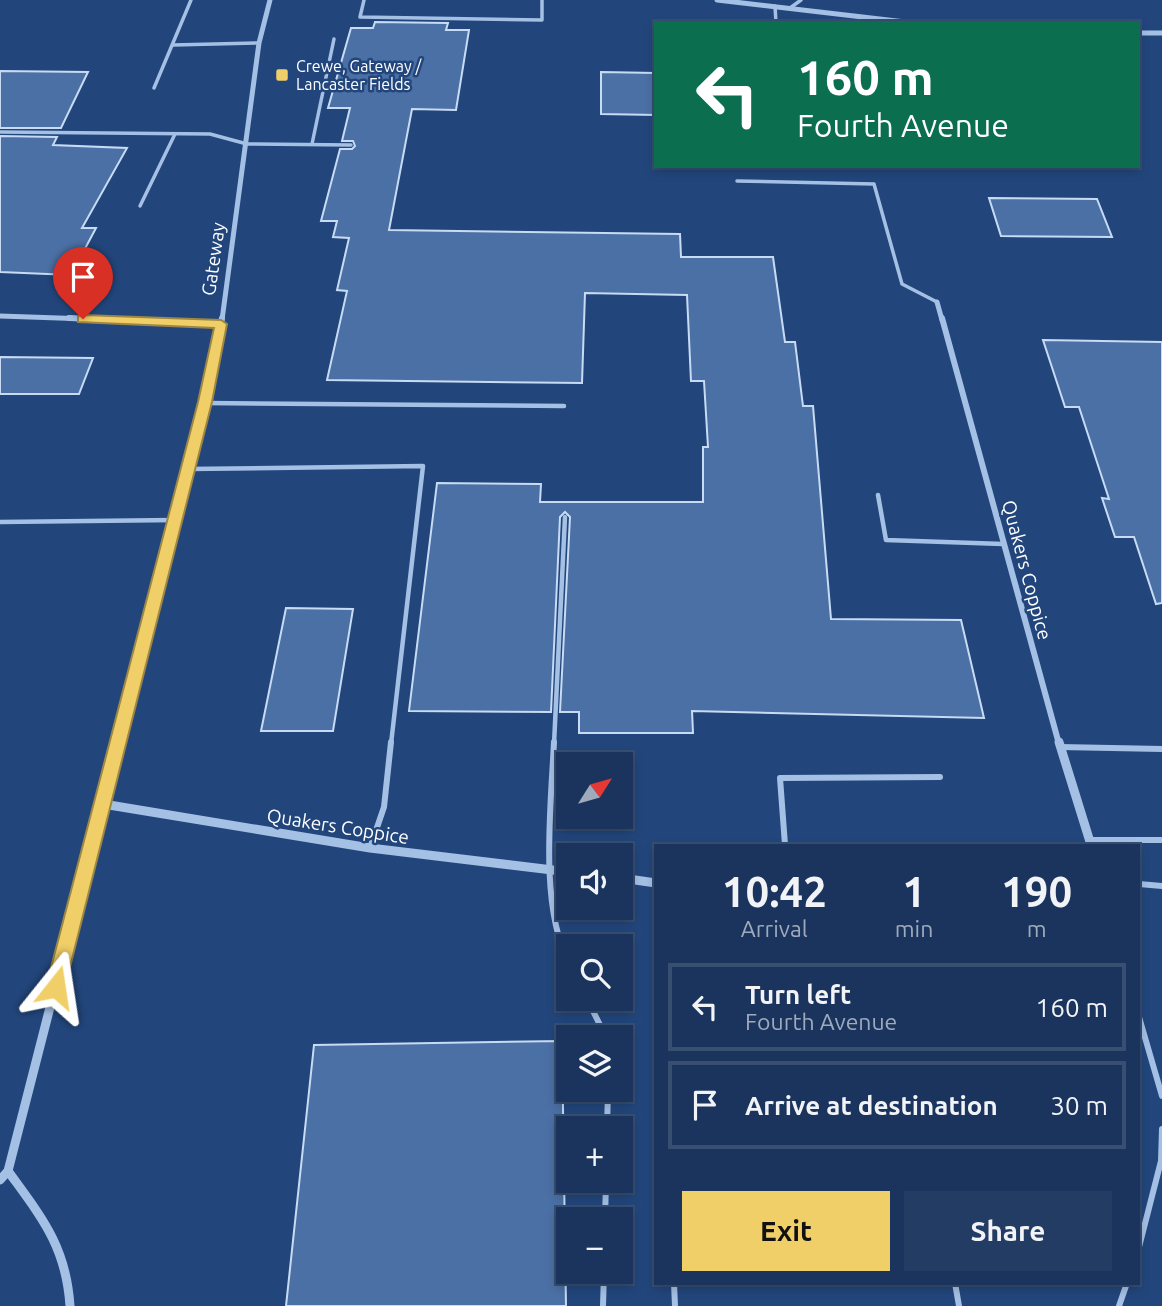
<!DOCTYPE html>
<meta charset="utf-8">
<style>
:root{--surface:#1a345d;--page:#233c63;--text:#f1f3f6;--muted:#9faabc;--line:#384f72;--accent:#f1cf68}
body{margin:0;font-family:Ubuntu,sans-serif;background:var(--page);color:var(--text);height:100vh;display:flex;flex-direction:column;font-size:26px;white-space:nowrap}
*{box-sizing:border-box;margin:0}
p{font-size:23px;color:var(--muted)}
.icon{flex:none;width:38px;height:38px;fill:none;stroke:currentColor;stroke-width:2;stroke-linecap:round;stroke-linejoin:round}
.map{position:relative;flex:1;overflow:hidden}
.drawer{position:absolute;left:654px;top:844px;width:486px;height:441px;display:flex;flex-direction:column;background:var(--surface);border-radius:0px;box-shadow:0 4px 10px #0003,0 0 0 2px var(--line)}
.drawer>*{flex:none}
.banner{position:absolute;left:654px;top:21px;width:486px;height:147px;border-radius:0px;box-shadow:0 4px 10px #0003,0 0 0 2px var(--line);background:#0b6e4f;color:#fff;overflow:hidden}
.needle{width:46px;rotate:53deg}
.tools{position:absolute;left:556px;top:752px;display:grid;gap:14px}
.tools a{display:grid;place-items:center;width:77px;height:77px;border-radius:0px;background:var(--surface);box-shadow:0 4px 10px #0003,0 0 0 2px var(--line);font-size:35px}
.pin{position:absolute;display:grid;place-items:center;width:60px;height:60px;color:#fff;margin:-72px -30px;border-radius:50% 50% 50% 0;rotate:-45deg;box-shadow:0 0 7px #0007}
.pin .icon{rotate:45deg}
.me{position:absolute;width:77px;margin:-38px;rotate:15deg;stroke-linejoin:round;filter:drop-shadow(0 0 5px #0008)}
.turn{display:flex;align-items:center;gap:24px;height:147px;padding:0 28px;font-size:32px}
.turn .icon{width:91px;height:91px;stroke-width:2.5}
.turn b{display:block;font-size:49px;line-height:60px}
.eta{display:flex;justify-content:space-evenly;align-items:center;height:119px;text-align:center}
.eta b{font-size:42px;font-weight:700;line-height:49px}
.action{display:flex;gap:14px;margin-top:auto;padding:14px 28px}
.action a{flex:1;height:80px;border-radius:0px;background:var(--accent);color:#111;font-size:28px;font-weight:700;line-height:80px;text-align:center}
.action a+a{background:var(--page);color:var(--text)}
ul{padding:0;list-style:none}
li{display:flex;align-items:center;gap:21px;height:88px;margin:0 14px 10px;padding:0 14px;border:4px solid var(--line);border-radius:0px}
li div{flex:1}
li b{display:block;font-size:26px}
li em{font-style:normal}
.map>svg:first-child{display:block}
</style>
<div class="map">
<svg width="1162" height="1306" viewBox="0 0 1162 1306">
<rect width="100%" height="100%" fill="#22467c"/>
<g fill="#4b70a5" stroke="#c8dbf4" stroke-width="2">
<path d="M375 22 448 23 446 30H469L456 110 412 109 389 230 680 234 681 257H773L785 342H795L803 406H813L831 619 961 620 984 718 692 711 693 733H579V712H560L570 517 565 512 560 517 551 712 409 711 437 483 541 484 540 502H703V447H708L704 381H691L687 295 585 293 582 383 327 380 347 291 337 290 349 238 333 237 337 221H321L340 149H352L355 146 353 141H342L350 108H328L351 28H373Z"/>
<path d="M0 71 88 72 61 128H0Z"/>
<path d="M601 72 656 73V115L601 114Z"/>
<path d="M0 136 57 137 53 145 127 148 82 228H96L71 275 0 272Z"/>
<path d="M989 198 1097 199 1112 237 1001 236Z"/>
<path d="M1043 340 1162 342V603L1156 604 1134 537H1115L1102 498 1109 499 1079 407H1065Z"/>
<path d="M0 357 93 358 79 394H0Z"/>
<path d="M286 608 353 609 333 731H261Z"/>
<path d="M562 1041 566 1306H286L314 1045Z"/>
</g>
<g fill="none" stroke-linecap="round" stroke-linejoin="round">
<g stroke="#a5c0e5" stroke-width="3.5">
<path d="M364 0 360 17 542 20V0"/>
<path d="M775 6 776 23"/>
<path d="M790 8 801 0"/>
<path d="M173 45 259 43"/>
<path d="M154 88 191 0"/>
<path d="M0 132 210 134 247 144 351 145"/>
<path d="M312 144 334 39"/>
<path d="M737 181 874 184 902 284 937 302"/>
<path d="M140 206 175 134"/>
</g>
<g stroke="#a5c0e5" stroke-width="4.5">
<path d="M205 403 564 406"/>
<path d="M188 469 423 466 391 744"/>
<path d="M878 495 886 540 1003 544"/>
<path d="M0 522 175 520"/>
<path d="M554 744 565 517"/>
</g>
<g stroke="#a5c0e5" stroke-width="6">
<path d="M554 742C551 806 539 906 569 963"/>
<path d="M1060 747 1162 749"/>
<path d="M1090 840H1162"/>
<path d="M785 845 780 778 940 777"/>
<path d="M370 848 384 807 391 742"/>
<path d="M1139 884 1162 886"/>
<path d="M587 999 601 1027 603 1038"/>
<path d="M1139 1017 1162 1096"/>
<path d="M607 1129 608 1090"/>
<path d="M605 1220 606 1181"/>
<path d="M1139 1247 1161 1161 1162 1129"/>
<path d="M674 1283 675 1306"/>
<path d="M955 1283 959 1306"/>
<path d="M603 1306 604 1272"/>
<path d="M1119 1306 1127 1283"/>
</g>
<g stroke="#a5c0e5" stroke-width="5">
<path d="M717 0 914 23"/>
<path d="M1139 33H1162"/>
<path d="M937 302 942 320"/>
<path d="M0 316 117 320"/>
<path d="M222 320 259 43 270 0"/>
</g>
<g stroke="#a5c0e5" stroke-width="6">
<path d="M69 318 221 324"/>
<path d="M942 318 1059 744"/>
<path d="M117 744 205 403 222 318"/>
</g>
<g stroke="#a5c0e5" stroke-width="9">
<path d="M1059 742 1091 845"/>
<path d="M103 804 370 848 569 872"/>
<path d="M621 878 656 883"/>
<path d="M8 1171C42 1218 66 1246 70 1306"/>
<path d="M0 1180 8 1171 118 742"/>
</g>
</g>
<path fill="#f1cf68" stroke="#9d8744" stroke-width="2" d="M83 315 221 320 227 324 212 402 65 987 63 993 56 996 49 993 46 987 198 402 214 328 78 322V316Z"/>
<rect fill="#f1cf68" stroke="#22467c" stroke-width="2.5" x="275" y="68" width="14" height="14" rx="3.5"/>
<g text-anchor="middle" stroke-width="5" stroke-linejoin="round" paint-order="stroke">
<g font-size="16" fill="#fff" stroke="#22467c" text-anchor="start">
<text x="296" y="72">Crewe, Gateway /<tspan x="296" dy="18">Lancaster Fields</tspan></text>
</g>
<g font-size="19" fill="#fff" stroke="#22467c">
<text transform="translate(213 259) rotate(-82)" y="7">Gateway</text>
<text transform="translate(1027 570) rotate(75)" y="7">Quakers Coppice</text>
<text transform="translate(338 826) rotate(9)" y="7">Quakers Coppice</text>
</g>
</g>
</svg>
<div class="tools">
<a><svg class="needle" viewBox="-14 -14 28 28"><path d="M0-13l5 13h-10z" fill="#e53935"/><path d="M0 13l5-13h-10z" fill="#9faabc"/></svg></a>
<a><svg class="icon" aria-label="sound" viewBox="0 0 24 24"><path d="M4 9h4l5-4v14l-5-4H4zM17 9q2 3 0 6"/></svg></a>
<a><svg class="icon" aria-label="search" viewBox="0 0 24 24"><circle cx="10" cy="10" r="6"/><path d="M15 15l6 6"/></svg></a>
<a><svg class="icon" aria-label="layers" viewBox="0 0 24 24"><path d="M12 4l9 5-9 5-9-5zM3 14l9 5 9-5"/></svg></a>
<a>+</a>
<a>−</a>
</div>
<div class="pin" style="left:83px;top:319px;background:#d93025"><svg class="icon" aria-label="arrive" viewBox="0 0 24 24"><path d="M6 21V4h12l-3 4 3 4H6"/></svg></div>
<svg class="me" style="left:56px;top:987px" viewBox="-20 -20 40 40"><path d="M0-17L14 15 0 8-14 15z" fill="#f1cf68" stroke="#fff" stroke-width="4"/></svg>
<div class="banner">
<div class="turn"><svg class="icon" aria-label="left" viewBox="0 0 24 24"><path d="M17 20v-9H6M10 6l-5 5 5 5"/></svg><div><b>160 m</b>Fourth Avenue</div></div>
</div>
<section class="drawer">
<div class="eta">
<div><b>10:42</b><p>Arrival</p></div>
<div><b>1</b><p>min</p></div>
<div><b>190</b><p>m</p></div>
</div>
<ul>
<li><svg class="icon" aria-label="left" viewBox="0 0 24 24"><path d="M17 20v-9H6M10 6l-5 5 5 5"/></svg><div><b>Turn left</b><p>Fourth Avenue</p></div><em>160 m</em></li>
<li><svg class="icon" aria-label="arrive" viewBox="0 0 24 24"><path d="M6 21V4h12l-3 4 3 4H6"/></svg><div><b>Arrive at destination</b></div><em>30 m</em></li>
</ul>
<div class="action"><a>Exit</a><a>Share</a></div>
</section>
</div>
